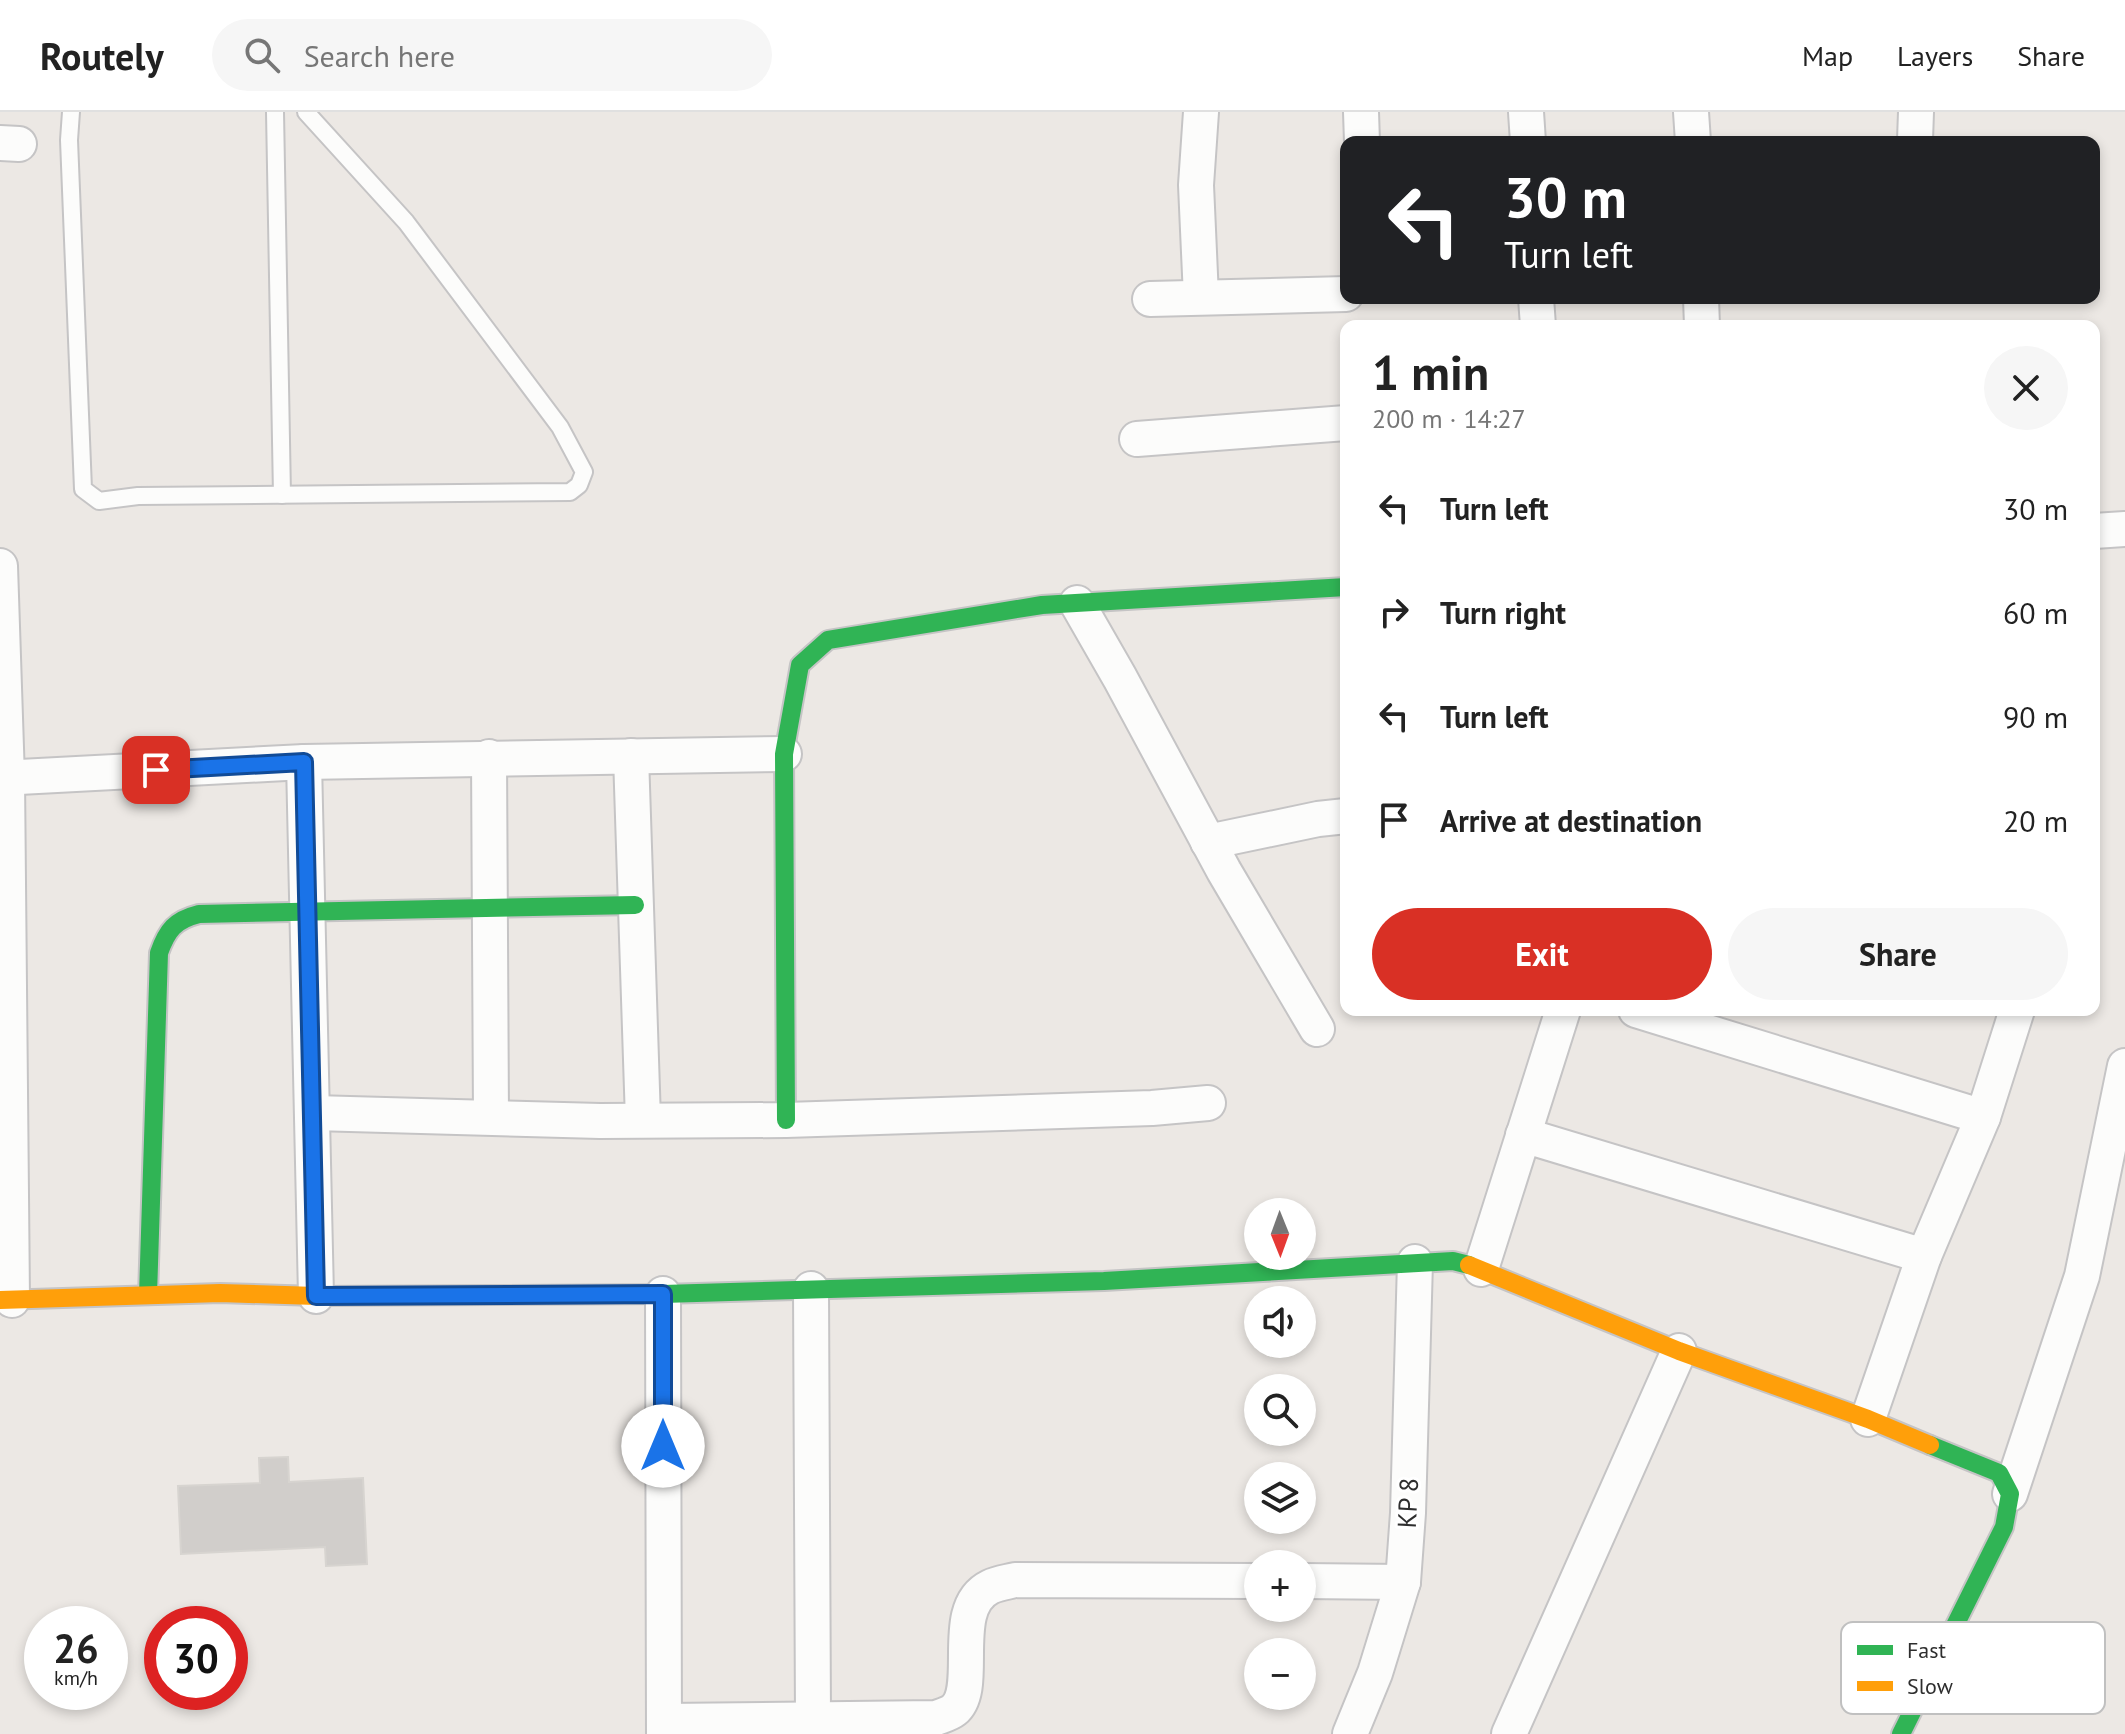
<!DOCTYPE html>
<meta charset="utf-8">
<style>
:root{--surface:#fff;--page:#f6f6f6;--text:#222;--muted:#767676;--line:#e0e0e0;--accent:#d93025}
body{margin:0;font-family:"PT Sans",sans-serif;background:var(--page);color:var(--text);height:100vh;display:flex;flex-direction:column;font-size:30px;white-space:nowrap}
*{box-sizing:border-box;margin:0}
p{font-size:26px;color:var(--muted)}
.icon{flex:none;width:44px;height:44px;fill:none;stroke:currentColor;stroke-width:2;stroke-linecap:round;stroke-linejoin:round}
.map{position:relative;flex:1;overflow:hidden}
.drawer{position:absolute;left:1340px;top:208px;width:760px;height:696px;display:flex;flex-direction:column;background:var(--surface);border-radius:16px;box-shadow:0 4px 12px #0003}
.drawer>*{flex:none}
.banner{position:absolute;left:1340px;top:24px;width:760px;height:168px;border-radius:16px;box-shadow:0 4px 12px #0003;background:#202124;color:#fff;overflow:hidden}
.needle{width:52px;rotate:179deg}
.controls{position:absolute;left:1244px;top:1086px;display:grid;gap:16px}
.controls a{display:grid;place-items:center;width:72px;height:72px;border-radius:50%;background:var(--surface);box-shadow:0 4px 12px #0003;font-size:40px}
.speed{position:absolute;left:24px;top:1494px;display:flex;gap:16px;font-size:40px;font-weight:700;text-align:center}
.speed>*{display:grid;place-content:center;width:104px;height:104px;border-radius:50%;background:var(--surface);box-shadow:0 4px 12px #0003;line-height:1}
.speed small{font-size:20px;font-weight:400}
.speed .limit{border:12px solid #d22;background:#fff;color:#111}
.pin{position:absolute;display:grid;place-items:center;width:68px;height:68px;color:#fff;margin:-34px;border-radius:16px;box-shadow:0 4px 12px #0006}
.me{position:absolute;width:88px;margin:-44px;rotate:0deg;stroke-linejoin:round;filter:drop-shadow(0 0 6px #0008)}
.turn{display:flex;align-items:center;gap:28px;height:168px;padding:0 32px;font-size:36px}
.turn .icon{width:104px;height:104px;stroke-width:2.5}
.turn b{display:block;font-size:56px;line-height:68px}
.round{display:grid;place-items:center;flex:none;width:84px;height:84px;border-radius:42px;background:var(--page)}
.overview{display:flex;align-items:center;justify-content:space-between;height:136px;padding:0 32px}
h1{font-size:48px;font-weight:800;line-height:60px}
.action{display:flex;gap:16px;margin-top:auto;padding:16px 32px}
.action a{flex:1;height:92px;border-radius:48px;background:var(--accent);color:#fff;font-size:32px;font-weight:800;line-height:92px;text-align:center}
.action a+a{background:var(--page);color:var(--text)}
ul{padding:0;list-style:none}
li{display:flex;align-items:center;gap:24px;height:104px;padding:0 32px}
li div{flex:1}
li b{display:block;font-size:30px}
li em{font-style:normal}
header{display:flex;align-items:center;gap:48px;box-sizing:border-box;height:112px;padding:0 40px;background:var(--surface);border-bottom:2px solid var(--line)}
header strong{font-size:38px}
nav{display:flex;gap:44px;margin-inline-start:auto;font-size:28px}
.search{width:560px;height:72px;background:var(--page);display:flex;align-items:center;gap:20px;box-sizing:border-box;padding:0 28px;border-radius:44px;color:var(--muted);font-size:30px}
.map>svg:first-child{display:block}
</style>
<header>
<strong>Routely</strong>
<div class="search"><svg class="icon" aria-label="search" viewBox="0 0 24 24"><circle cx="10" cy="10" r="6"/><path d="M15 15l6 6"/></svg>Search here</div>
<nav><a>Map</a><a>Layers</a><a>Share</a></nav>
</header>
<div class="map">
<svg width="2125" height="1622" viewBox="0 0 2125 1622">
<rect width="100%" height="100%" fill="#ece8e4"/>
<path fill="#d1cecb" stroke="#d7d4d0" stroke-width="2" d="M288 1345 289 1370 363 1366 367 1452 326 1454 325 1435 181 1442 178 1374 260 1371 259 1346Z"/>
<g fill="none" stroke-linecap="round" stroke-linejoin="round">
<g stroke="#c5c4c5" stroke-width="20">
<g id="lane">
<path d="M71 0 69 28 83 377 99 389 138 384 570 380 579 373 584 360 560 315 406 110 306 0"/>
<path d="M275 0 282 383"/>
</g>
</g>
<g stroke="#c5c4c5" stroke-width="38">
<g id="street">
<path d="M1201 0 1196 73 1201 185"/>
<path d="M1361 0 1362 30"/>
<path d="M1526 0 1528 30"/>
<path d="M1691 0 1693 30"/>
<path d="M1915 28 1916 0"/>
<path d="M0 31 19 32"/>
<path d="M1536 186 1538 214"/>
<path d="M1701 186 1702 214"/>
<path d="M1150 187 1346 182"/>
<path d="M1137 327 1346 311"/>
<path d="M2094 419 2125 417"/>
<path d="M0 454 7 666 12 1188"/>
<path d="M1077 491 1120 566 1224 759 1317 917"/>
<path d="M631 644 643 1008"/>
<path d="M489 645 491 1005"/>
<path d="M304 650 316 1184"/>
<path d="M0 666 304 650 784 642"/>
<path d="M1208 730 1318 707 1346 704"/>
<path d="M1636 898 1983 1005"/>
<path d="M314 1001 600 1009 786 1008 1152 996 1208 991"/>
<path d="M1523 1023 1924 1144"/>
<path d="M1481 1157 1563 898"/>
<path d="M811 1177 813 1607"/>
<path d="M663 1182 664 1622"/>
<path d="M1868 1307 1924 1144 1983 1005 2017 898"/>
<path d="M2010 1382 2082 1164 2125 954"/>
<path d="M1302 1469 1403 1470"/>
<path d="M664 1609 936 1606C941 1604 949 1602 954 1598 981 1576 947 1496 990 1475 998 1471 1008 1470 1015 1468L1258 1469"/>
<path d="M1350 1622 1375 1561 1403 1470 1408 1401 1415 1150"/>
<path d="M1509 1622 1679 1239"/>
</g>
</g>
<g stroke="#c5c4c5" stroke-width="22">
<g id="fast">
<path d="M786 1008 784 642 800 553 828 528 1042 493 1346 475"/>
<path d="M148 1183 159 841C167 818 175 808 199 802L635 793"/>
<path d="M490 1183 663 1182 1104 1169 1453 1149 1469 1153"/>
<path d="M1901 1622 2004 1415 2010 1382 1999 1361 1930 1333"/>
</g>
</g>
<g stroke="#c5c4c5" stroke-width="22">
<g id="slow">
<path d="M1469 1153 1679 1239 1868 1307 1930 1333"/>
<path d="M0 1188 220 1181 316 1184 490 1183"/>
</g>
</g>
<use href="#lane" stroke="#fcfcfb" stroke-width="16"/>
<use href="#street" stroke="#fcfcfb" stroke-width="34"/>
<use href="#fast" stroke="#30b455" stroke-width="18"/>
<use href="#slow" stroke="#ff9f0a" stroke-width="18"/>
</g>
<g fill="none" stroke-linecap="round" stroke-linejoin="round">
<g stroke="#114b97" stroke-width="20">
<path id="route" d="M156 658 304 650 316 1184 663 1182V1334"/>
</g>
<use href="#route" stroke="#1a73e8" stroke-width="14"/>
</g>
<g text-anchor="middle" stroke-width="6" stroke-linejoin="round" paint-order="stroke">
<g font-size="26" fill="#2e2e2e" stroke="#fff">
<text transform="translate(1408 1391) rotate(-87)" y="9">KP 8</text>
</g>
</g>
<rect x="1841" y="1510" width="264" height="92" rx="12" fill="#fff" stroke="#c0c0c0" stroke-width="2"/>
<rect x="1857" y="1533" width="36" height="10" fill="#30b455"/>
<rect x="1857" y="1569" width="36" height="10" fill="#ff9f0a"/>
<g font-size="22" fill="#2e2e2e">
<text x="1907" y="1546">Fast</text>
<text x="1907" y="1582">Slow</text>
</g>
</svg>
<div class="controls">
<a><svg class="needle" viewBox="-14 -14 28 28"><path d="M0-13l5 13h-10z" fill="#e53935"/><path d="M0 13l5-13h-10z" fill="#767676"/></svg></a>
<a><svg class="icon" aria-label="sound" viewBox="0 0 24 24"><path d="M4 9h4l5-4v14l-5-4H4zM17 9q2 3 0 6"/></svg></a>
<a><svg class="icon" aria-label="search" viewBox="0 0 24 24"><circle cx="10" cy="10" r="6"/><path d="M15 15l6 6"/></svg></a>
<a><svg class="icon" aria-label="layers" viewBox="0 0 24 24"><path d="M12 4l9 5-9 5-9-5zM3 14l9 5 9-5"/></svg></a>
<a>+</a>
<a>−</a>
</div>
<div class="speed"><div>26<small>km/h</small></div><div class="limit">30</div></div>
<div class="pin" style="left:156px;top:658px;background:#d93025"><svg class="icon" aria-label="arrive" viewBox="0 0 24 24"><path d="M6 21V4h12l-3 4 3 4H6"/></svg></div>
<svg class="me" style="left:663px;top:1334px" viewBox="-20 -20 40 40"><circle r="19" fill="#fff"/><path d="M0-13L10 11 0 6-10 11z" fill="#1a73e8"/></svg>
<div class="banner">
<div class="turn"><svg class="icon" aria-label="left" viewBox="0 0 24 24"><path d="M17 20v-9H6M10 6l-5 5 5 5"/></svg><div><b>30 m</b>Turn left</div></div>
</div>
<section class="drawer">
<div class="overview"><div><h1>1 min</h1><p>200 m · 14:27</p></div><a class="round"><svg class="icon" aria-label="close" viewBox="0 0 24 24"><path d="M6 6l12 12M18 6L6 18"/></svg></a></div>
<ul>
<li><svg class="icon" aria-label="left" viewBox="0 0 24 24"><path d="M17 20v-9H6M10 6l-5 5 5 5"/></svg><div><b>Turn left</b></div><em>30 m</em></li>
<li><svg class="icon" aria-label="right" viewBox="0 0 24 24"><path d="M7 20v-9h11M14 6l5 5-5 5"/></svg><div><b>Turn right</b></div><em>60 m</em></li>
<li><svg class="icon" aria-label="left" viewBox="0 0 24 24"><path d="M17 20v-9H6M10 6l-5 5 5 5"/></svg><div><b>Turn left</b></div><em>90 m</em></li>
<li><svg class="icon" aria-label="arrive" viewBox="0 0 24 24"><path d="M6 21V4h12l-3 4 3 4H6"/></svg><div><b>Arrive at destination</b></div><em>20 m</em></li>
</ul>
<div class="action"><a>Exit</a><a>Share</a></div>
</section>
</div>
